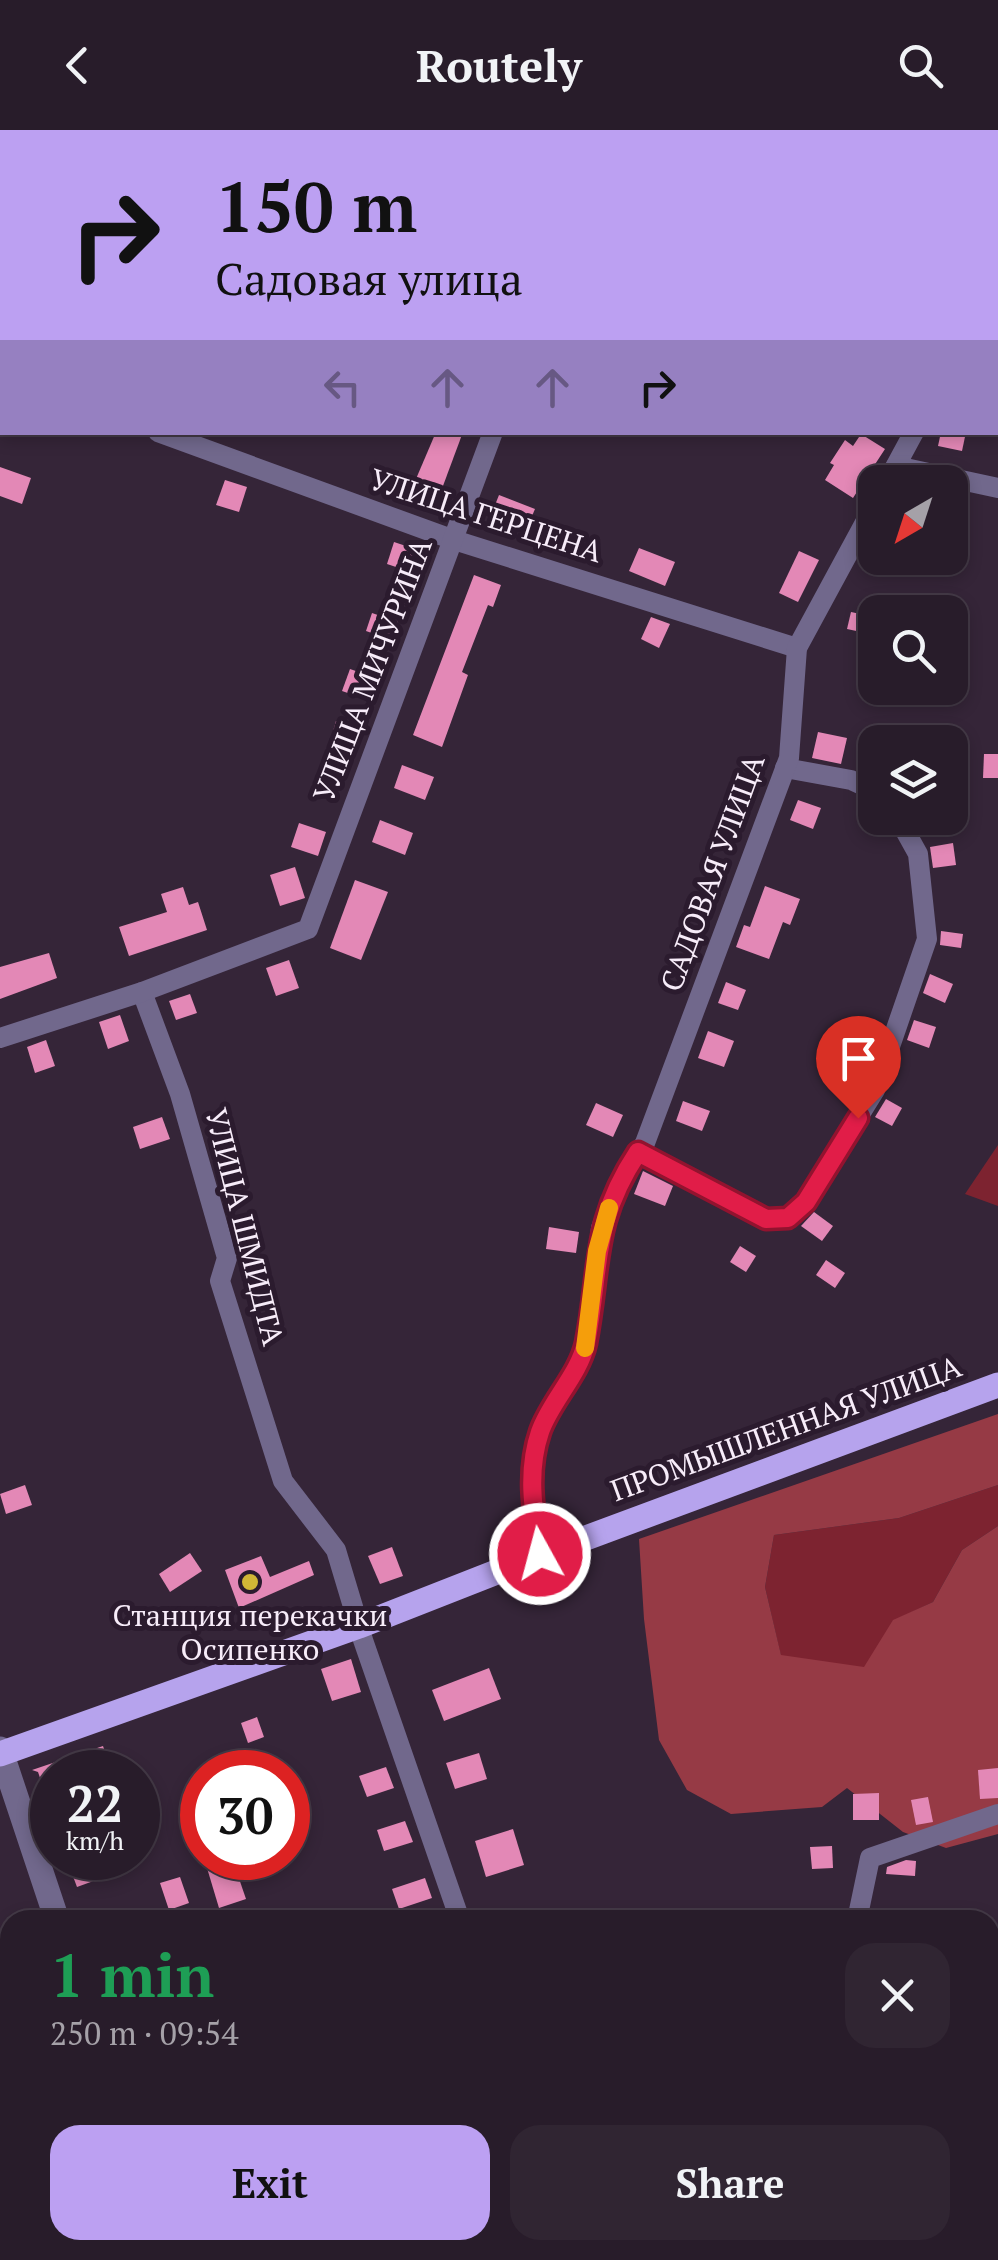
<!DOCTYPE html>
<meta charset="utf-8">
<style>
:root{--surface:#281c2a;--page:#302532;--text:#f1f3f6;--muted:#a5a1a8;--line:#443a47;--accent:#bca0f2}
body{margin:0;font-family:"PT Serif",serif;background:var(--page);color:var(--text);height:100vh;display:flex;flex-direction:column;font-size:38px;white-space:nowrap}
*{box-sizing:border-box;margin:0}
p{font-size:32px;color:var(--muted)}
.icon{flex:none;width:55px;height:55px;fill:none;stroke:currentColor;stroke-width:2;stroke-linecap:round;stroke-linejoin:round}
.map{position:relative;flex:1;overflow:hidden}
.side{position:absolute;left:0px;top:1780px;width:1000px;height:350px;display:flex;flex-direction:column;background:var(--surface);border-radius:30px 30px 0 0;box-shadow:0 5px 15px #0003,0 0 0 2px var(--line)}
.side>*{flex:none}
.banner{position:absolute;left:0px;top:0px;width:1000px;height:305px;box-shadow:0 5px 15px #0003,0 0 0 2px var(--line);background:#bca0f2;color:#111;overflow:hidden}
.needle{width:65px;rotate:219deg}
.controls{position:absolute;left:858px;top:335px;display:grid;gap:20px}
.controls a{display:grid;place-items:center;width:110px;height:110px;border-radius:20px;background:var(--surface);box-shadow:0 5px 15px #0003,0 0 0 2px var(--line);font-size:50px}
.speed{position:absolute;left:30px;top:1620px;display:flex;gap:20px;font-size:50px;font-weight:700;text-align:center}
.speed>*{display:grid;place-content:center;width:130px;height:130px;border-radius:50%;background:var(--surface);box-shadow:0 5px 15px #0003,0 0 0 2px var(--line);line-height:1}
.speed small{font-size:25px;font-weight:400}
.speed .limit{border:15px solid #d22;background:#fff;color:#111}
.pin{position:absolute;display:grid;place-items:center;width:85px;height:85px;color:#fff;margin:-102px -42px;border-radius:50% 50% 50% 0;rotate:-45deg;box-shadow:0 0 10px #0007}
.pin .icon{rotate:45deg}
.me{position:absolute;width:110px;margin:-55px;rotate:353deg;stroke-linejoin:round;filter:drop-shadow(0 0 8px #0008)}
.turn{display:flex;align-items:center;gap:35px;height:210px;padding:0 50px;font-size:45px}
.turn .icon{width:130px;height:130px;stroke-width:2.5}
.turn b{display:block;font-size:70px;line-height:85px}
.lanes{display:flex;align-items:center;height:95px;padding:0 50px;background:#0003;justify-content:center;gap:50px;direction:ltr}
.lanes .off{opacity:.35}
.round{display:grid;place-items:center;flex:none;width:105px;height:105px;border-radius:30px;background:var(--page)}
.overview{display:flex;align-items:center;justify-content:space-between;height:170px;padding:0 50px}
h1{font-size:60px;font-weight:700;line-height:75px;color:#1e9e55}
.cta{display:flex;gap:20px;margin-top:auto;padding:20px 50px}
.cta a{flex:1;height:115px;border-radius:30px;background:var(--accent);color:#111;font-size:40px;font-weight:700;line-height:115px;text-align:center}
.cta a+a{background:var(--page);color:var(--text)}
header{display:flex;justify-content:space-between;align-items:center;height:130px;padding:0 50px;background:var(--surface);font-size:45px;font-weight:700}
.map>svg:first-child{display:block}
</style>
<header><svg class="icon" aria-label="back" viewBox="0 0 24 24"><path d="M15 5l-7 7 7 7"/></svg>Routely<svg class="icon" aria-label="search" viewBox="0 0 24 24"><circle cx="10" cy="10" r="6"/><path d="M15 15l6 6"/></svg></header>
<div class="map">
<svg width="998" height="2130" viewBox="0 0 998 2130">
<rect width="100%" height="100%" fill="#352538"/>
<g fill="#7d2330">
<path d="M998 1015V1076L965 1064Z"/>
<path d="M998 1355V1396L962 1420 933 1472 893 1491 865 1538 781 1526 765 1457 774 1405 899 1388Z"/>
</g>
<path fill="#963a45" d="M998 1284V1355L899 1388 774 1405 765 1457 781 1525 864 1537 893 1490 933 1472 962 1420 998 1396V1704L946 1718 903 1702 847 1658 822 1677 731 1684 687 1660 659 1610 644 1489 639 1409Z"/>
<g fill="#e388b6">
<path d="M436 302H463L437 372 410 363Z"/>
<path d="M941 302H966L962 321 938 316Z"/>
<path d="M861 304 885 319 853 368 825 350 834 335 830 333 845 310 853 316Z"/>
<path d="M0 337 31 348 22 374 0 366Z"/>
<path d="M225 350 247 357 239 382 216 375Z"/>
<path d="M499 365 535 379 526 400 491 385Z"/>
<path d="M394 412 421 421 414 443 387 434Z"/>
<path d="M639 418 675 432 665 456 629 441Z"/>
<path d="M799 421 819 430 798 472 779 463Z"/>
<path d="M474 445 501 455 493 477 488 475 462 542 468 545 442 617 413 605Z"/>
<path d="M851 482 875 487V505L847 499Z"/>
<path d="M372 483 398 492 392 510 366 501Z"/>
<path d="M651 487 670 494 659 518 641 509Z"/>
<path d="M350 539 379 549 371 571 342 561Z"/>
<path d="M336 591 361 599 344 648 322 640Z"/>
<path d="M818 602 847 608 841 634 812 628Z"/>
<path d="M984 624H998V648H983Z"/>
<path d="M402 635 434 647 425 670 394 658Z"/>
<path d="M798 670 821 678 813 699 790 690Z"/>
<path d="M380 690 413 703 405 725 372 712Z"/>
<path d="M299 693 326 702 318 726 291 717Z"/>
<path d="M953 713 956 735 933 738 930 717Z"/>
<path d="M295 737 305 768 280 776 270 745Z"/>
<path d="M355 750 388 762 361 830 330 818Z"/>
<path d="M765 756 800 769 790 795 783 792 769 829 736 817 744 795 750 797Z"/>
<path d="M183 757 189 775 198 772 207 800 129 826 119 797 167 782 161 764Z"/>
<path d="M941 801 963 804 961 818 940 815Z"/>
<path d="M49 823 57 848 0 869V837Z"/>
<path d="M289 830 299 858 276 866 266 838Z"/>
<path d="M930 844 953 854 945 873 923 863Z"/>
<path d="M726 852 746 860 738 880 718 873Z"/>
<path d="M190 864 197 883 176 890 169 871Z"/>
<path d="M120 885 129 911 108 919 99 892Z"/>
<path d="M914 890 936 897 929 918 907 910Z"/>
<path d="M708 901 734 911 724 937 698 928Z"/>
<path d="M46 910 55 936 35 943 27 917Z"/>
<path d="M846 917 872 927 862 951 836 940Z"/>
<path d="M886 969 902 978 892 996 875 987Z"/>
<path d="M683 971 710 981 702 1001 676 991Z"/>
<path d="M596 973 623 985 613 1007 586 995Z"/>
<path d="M162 987 170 1009 140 1019 133 997Z"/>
<path d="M643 1041 673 1056 665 1076 634 1064Z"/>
<path d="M814 1082 833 1096 822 1111 801 1096Z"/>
<path d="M549 1097 579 1102 576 1123 546 1119Z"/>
<path d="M740 1116 756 1126 746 1142 730 1132Z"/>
<path d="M826 1130 845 1143 835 1158 816 1145Z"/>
<path d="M25 1355 32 1375 6 1384 0 1364Z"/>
<path d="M392 1417 403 1446 380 1454 368 1426Z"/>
<path d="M190 1423 202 1441 170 1462 159 1444Z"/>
<path d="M261 1426 270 1447 309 1431 314 1445 239 1478 225 1440Z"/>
<path d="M351 1529 361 1562 332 1571 321 1539Z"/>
<path d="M489 1538 501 1569 444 1591 432 1560Z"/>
<path d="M257 1587 264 1607 248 1613 241 1593Z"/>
<path d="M103 1616 112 1642H52V1677H50L38 1642 32 1640Z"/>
<path d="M479 1623 487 1649 455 1659 446 1633Z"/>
<path d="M386 1637 394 1658 367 1667 359 1646Z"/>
<path d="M998 1638V1668L980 1669 978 1640Z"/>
<path d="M202 1654V1710L199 1711 184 1660Z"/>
<path d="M879 1663V1690H853V1664Z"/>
<path d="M928 1667 933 1692 916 1695 911 1670Z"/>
<path d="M405 1691 413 1712 384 1721 377 1700Z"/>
<path d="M513 1699 524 1735 486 1747 475 1711Z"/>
<path d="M832 1716 833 1738 812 1739 810 1717Z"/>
<path d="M66 1728H116L121 1741 77 1757Z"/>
<path d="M204 1728H232L246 1769 219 1778Z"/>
<path d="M906 1730 916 1731 915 1746 886 1744 887 1737Z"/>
<path d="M180 1747 189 1773 169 1780 160 1753Z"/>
<path d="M425 1748 432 1768 399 1779 392 1759Z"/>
</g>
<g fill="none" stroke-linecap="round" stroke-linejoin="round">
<g stroke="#71688c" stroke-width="20">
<path d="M601 2 602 0"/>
<path d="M998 61V60"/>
<path d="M158 302 454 410 797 518"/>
<path d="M896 336 998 358"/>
<path d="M887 352 914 302"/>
<path d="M785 638 851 650 875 661"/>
<path d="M142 862 180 964 227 1128 220 1151 283 1351 336 1420 363 1510 460 1790"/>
<path d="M0 908 142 862 308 799 493 302"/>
<path d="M639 1022 766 1089H788L806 1071 875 960 927 809 918 724 898 688"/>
<path d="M540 1425 530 1354 540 1302 585 1218 601 1098 618 1053 645 1013 789 628 797 518 875 374"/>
<path d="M857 1790 870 1728 998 1684"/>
<path d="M990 1888H998"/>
<path d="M0 2060 10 2056"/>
<path d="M575 2120 578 2130"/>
<path d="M766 2120 771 2130"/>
</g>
<g stroke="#71688c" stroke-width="25">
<path d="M86 2 87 0"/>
<path d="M0 263 2 256"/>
<path d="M0 1619 57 1790"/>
<path d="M171 2120 175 2130"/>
</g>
<path stroke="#b6a3ed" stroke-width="25" d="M0 1624 359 1496 540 1425 998 1255"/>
</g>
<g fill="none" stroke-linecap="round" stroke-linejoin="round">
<g stroke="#92132f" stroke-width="25">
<path id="route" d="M540 1424C534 1384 526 1343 540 1302 550 1272 579 1245 586 1213 601 1136 591 1093 638 1022L766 1089 788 1088 806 1072 858 988"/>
</g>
<use href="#route" stroke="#e11d48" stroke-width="18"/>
<path stroke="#f59e0b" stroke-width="18" d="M585 1218 597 1121 609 1078"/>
</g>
<circle fill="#d1b736" stroke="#2b1b2e" stroke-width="4" cx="250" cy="1452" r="10"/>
<g text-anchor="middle" stroke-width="10" stroke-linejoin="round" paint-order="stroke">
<g font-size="30" fill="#f7ecf9" stroke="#2b1b2e">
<text transform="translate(486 386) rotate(18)" y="10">УЛИЦА ГЕРЦЕНА</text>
<text transform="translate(373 540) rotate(-69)" y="10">УЛИЦА МИЧУРИНА</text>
<text transform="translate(713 743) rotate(-70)" y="10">САДОВАЯ УЛИЦА</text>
<text transform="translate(244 1097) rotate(76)" y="10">УЛИЦА ШМИДТА</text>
<text transform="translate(786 1299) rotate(-20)" y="10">ПРОМЫШЛЕННАЯ УЛИЦА</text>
</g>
<g font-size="30" fill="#f7ecf9" stroke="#2b1b2e">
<text x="250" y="1496">Станция перекачки<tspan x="250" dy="34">Осипенко</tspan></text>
</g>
</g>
</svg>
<div class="controls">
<a><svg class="needle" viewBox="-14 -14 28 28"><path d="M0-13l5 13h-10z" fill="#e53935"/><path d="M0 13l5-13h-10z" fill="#a5a1a8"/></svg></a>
<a><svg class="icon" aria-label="search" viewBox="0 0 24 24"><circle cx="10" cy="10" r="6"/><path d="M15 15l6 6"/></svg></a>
<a><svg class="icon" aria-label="layers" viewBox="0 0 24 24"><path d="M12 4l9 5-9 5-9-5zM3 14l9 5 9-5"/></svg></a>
</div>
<div class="speed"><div>22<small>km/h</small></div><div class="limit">30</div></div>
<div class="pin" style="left:858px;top:988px;background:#d93025"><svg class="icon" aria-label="arrive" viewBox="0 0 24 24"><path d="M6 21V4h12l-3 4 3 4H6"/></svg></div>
<svg class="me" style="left:540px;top:1424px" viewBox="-20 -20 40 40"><circle r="17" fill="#e11d48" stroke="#fff" stroke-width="3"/><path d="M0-11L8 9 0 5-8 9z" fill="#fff"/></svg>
<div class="banner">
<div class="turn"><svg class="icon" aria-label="right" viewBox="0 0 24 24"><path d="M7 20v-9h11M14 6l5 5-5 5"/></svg><div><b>150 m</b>Садовая улица</div></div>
<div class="lanes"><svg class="icon off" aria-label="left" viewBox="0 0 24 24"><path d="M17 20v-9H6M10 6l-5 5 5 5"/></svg><svg class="icon off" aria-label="ahead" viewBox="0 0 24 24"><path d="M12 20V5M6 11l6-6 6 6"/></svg><svg class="icon off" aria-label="ahead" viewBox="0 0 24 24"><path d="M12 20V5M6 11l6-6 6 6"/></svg><svg class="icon" aria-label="right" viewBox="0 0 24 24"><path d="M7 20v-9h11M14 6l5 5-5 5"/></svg></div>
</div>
<section class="side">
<div class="overview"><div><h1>1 min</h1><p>250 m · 09:54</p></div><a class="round"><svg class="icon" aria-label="close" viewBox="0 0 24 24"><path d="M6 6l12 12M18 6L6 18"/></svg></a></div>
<div class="cta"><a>Exit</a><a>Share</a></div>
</section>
</div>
